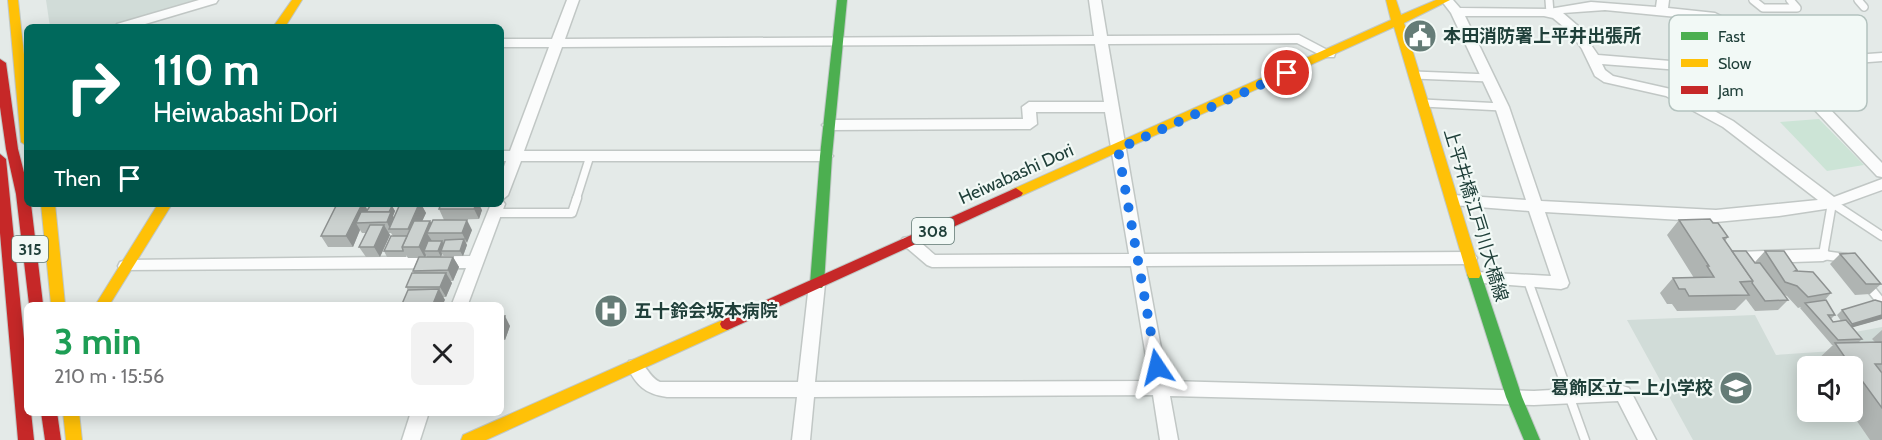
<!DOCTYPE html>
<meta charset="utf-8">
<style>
:root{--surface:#fff;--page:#f2f2f2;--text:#202124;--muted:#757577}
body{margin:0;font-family:Cabin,"Noto Sans JP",sans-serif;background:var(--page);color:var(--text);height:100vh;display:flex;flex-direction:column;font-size:22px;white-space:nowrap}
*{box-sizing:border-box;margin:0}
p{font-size:20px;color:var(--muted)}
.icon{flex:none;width:33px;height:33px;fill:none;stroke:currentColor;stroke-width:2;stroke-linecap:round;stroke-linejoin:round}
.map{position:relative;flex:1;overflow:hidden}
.details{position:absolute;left:24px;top:302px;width:480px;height:114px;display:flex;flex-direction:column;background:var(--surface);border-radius:9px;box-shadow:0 3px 15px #0003}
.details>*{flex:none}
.hud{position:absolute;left:24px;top:24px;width:480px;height:183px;border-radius:9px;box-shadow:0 3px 15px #0003;background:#00695c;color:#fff;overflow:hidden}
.tools{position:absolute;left:1797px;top:356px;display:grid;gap:12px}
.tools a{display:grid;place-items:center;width:66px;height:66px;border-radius:9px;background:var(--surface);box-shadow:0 3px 15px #0003;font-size:30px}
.pin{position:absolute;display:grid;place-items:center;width:51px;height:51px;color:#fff;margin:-26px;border:3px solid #fff;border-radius:50%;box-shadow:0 2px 6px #0007}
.me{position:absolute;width:66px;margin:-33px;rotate:350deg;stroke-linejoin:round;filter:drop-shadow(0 0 4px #0008)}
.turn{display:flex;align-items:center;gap:21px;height:126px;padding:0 30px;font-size:27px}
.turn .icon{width:78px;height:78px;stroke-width:2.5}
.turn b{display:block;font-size:42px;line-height:51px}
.then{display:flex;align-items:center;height:57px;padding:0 30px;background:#0003;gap:12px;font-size:22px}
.round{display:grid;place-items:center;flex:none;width:63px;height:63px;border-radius:9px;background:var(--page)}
.overview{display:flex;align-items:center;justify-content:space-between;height:102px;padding:0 30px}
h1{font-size:36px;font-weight:700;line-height:45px;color:#1e9e55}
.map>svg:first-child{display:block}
</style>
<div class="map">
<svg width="1882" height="440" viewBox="0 0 1882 440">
<rect width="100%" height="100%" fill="#e4eae8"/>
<g fill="#d1dcd8" fill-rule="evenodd">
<path d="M46 0H203L114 27H50Z"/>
<path d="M1755 315 1776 355 1862 349 1850 333 1882 327V440H1693L1627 320ZM1808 366H1852V411H1808Z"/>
</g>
<path fill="#cce4d6" d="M1819 119 1864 165 1827 171 1780 122Z"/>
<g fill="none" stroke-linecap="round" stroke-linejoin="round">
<g stroke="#c1c7c5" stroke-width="10">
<g id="lane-far1">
<path d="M1549 0 1550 13"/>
<path d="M1753 0 1763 8H1797L1790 0"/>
<path d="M1858 0 1864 7"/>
<path d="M1414 75 1490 78"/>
<path d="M1423 103 1502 107"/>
<path d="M576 200 590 156"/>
</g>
</g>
<g stroke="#c1c7c5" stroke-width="11">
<g id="lane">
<path d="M494 213H572L577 198"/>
<path d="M1846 258 1823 255 1832 203 1882 236"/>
<path d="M1528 281 1585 440"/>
<path d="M1867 284 1882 303"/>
</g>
</g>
<g stroke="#c1c7c5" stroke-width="3">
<g id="street">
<path d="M199 0H218L216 3 135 27H115L117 24Z"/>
<path d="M567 0H579L565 39 1094 36 1089 0H1101L1107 36 1299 35 1335 54 1334 57H1324L1297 43 1108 44 1144 254 1469 252 1474 254 1477 258 1474 262 1469 264 1146 266 1167 381 1534 391 1623 386 1629 388 1656 440H1638L1618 401 1534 405 1170 396 1178 440H1160L1153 395 814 397 810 440H792L797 397H667C645 394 636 385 627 366L629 361C645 356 647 377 660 382H798L809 284 811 280 817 278 823 280 825 284 815 382 1150 381 1131 266 932 267 927 265 900 242 903 238C915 234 926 248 935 255L1129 254 1105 112H1036L1037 124 1030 129 829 130 822 125 829 120 1023 119 1022 107 1029 102H1104L1095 44 562 47 524 151H826L833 156 826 161H521L508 195 502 200 505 204 468 304H452L466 268 120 270 118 266 120 262 126 260 470 256 491 204H501V175L506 161H501V151H510L549 47H501V39H552Z"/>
<path d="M1441 0H1453L1460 8 1549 9 1591 2 1656 7 1657 0H1669L1668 8 1715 13 1758 35 1783 60 1882 53V61L1790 68 1882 163V177L1877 176 1776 69 1719 73 1602 64 1605 70 1613 76 1675 90 1733 121 1834 197 1882 179V190L1832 208 1779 216 1716 222 1545 212 1569 283 1567 287 1561 289 1471 282 1469 278 1471 274 1477 272 1551 276 1529 211 1453 205 1448 204 1446 200 1448 196 1453 195 1526 200 1495 107 1451 13ZM1605 10 1708 20 1750 41 1769 61 1719 65 1598 55 1578 26 1563 13ZM1465 16H1544L1553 18 1570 32 1582 49 1595 76 1604 82 1666 96 1723 127 1818 200 1716 210 1541 201 1509 107Z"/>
<path d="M1823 249 1828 251 1831 255 1828 259 1823 261 1732 264 1727 262 1723 256 1726 252H1737Z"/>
<path d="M411 412H429L420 440H402Z"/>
</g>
</g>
<g stroke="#c0c8c6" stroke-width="2">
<g id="fast">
<path d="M837 0H847L832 156 824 284 822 288H812L810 284 820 156Z"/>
<path d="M1474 269 1479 270 1481 274 1522 397 1540 440H1524L1506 397 1467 274 1469 270Z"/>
</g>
</g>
<g stroke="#c0c8c6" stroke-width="2">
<g id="slow">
<path d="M8 0H18L27 82V146L21 142Z"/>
<path d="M292 0H302L285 27H273Z"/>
<path d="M1386 0H1396L1401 15 1436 0H1450L1404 23 1481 274 1479 278H1469L1467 274 1394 27 1021 196H1011L1009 193 1011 190 1391 20Z"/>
<path d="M41 204H55L65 304H51Z"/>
<path d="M158 204H172L110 304H96Z"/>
<path d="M727 318 732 320 734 324 732 328 486 440H461L463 435Z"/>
<path d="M63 412H79L82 440H66Z"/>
</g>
</g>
<g stroke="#c0c8c6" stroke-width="2">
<g id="jam">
<path d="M0 59 6 63 18 149 27 184V204H31L43 304H29L16 194 6 149 0 107Z"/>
<path d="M0 154 6 159 27 369V412H31L34 440H18L0 233Z"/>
<path d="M1016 188 1023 193 1021 196 732 328 727 330 722 328 720 324 722 320Z"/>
<path d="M41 412H57L61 440H45Z"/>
</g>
</g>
<use href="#lane-far1" stroke="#fbfcfc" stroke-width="7"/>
<use href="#lane" stroke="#fbfcfc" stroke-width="8"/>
<use href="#street" fill="#fbfcfc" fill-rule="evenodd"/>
<use href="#fast" fill="#4caf50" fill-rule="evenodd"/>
<use href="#slow" fill="#ffc107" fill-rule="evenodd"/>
<use href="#jam" fill="#c62828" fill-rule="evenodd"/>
</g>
<g fill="#afb4b2">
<path d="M364 204 368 210 392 206 395 211 393 216 394 217 400 204H421L426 213 422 221H430L431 223 472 230 466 243 467 245 463 256H444L442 254 441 257H427L426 255 425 257H453L459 267 453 281H450L452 283 446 297H443L445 300 408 290 406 287 414 273 413 271 418 258H408L406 255V257H387L384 251 393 236 391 233H389L390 235 380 257H366L359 247 366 233H362L360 230 353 247H328L321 236Z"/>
<path d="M441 204 482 210 479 219 444 220 439 209Z"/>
<path d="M1679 220 1713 223 1728 237 1725 241 1732 251 1755 263H1756L1755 262 1765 251 1831 293 1824 301 1835 315 1831 319 1833 322 1841 321 1837 315 1842 310 1882 302V319L1852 327 1862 339 1858 343 1875 342 1872 339 1882 330V440H1870L1850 411H1852V366H1818L1815 362 1833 345H1832L1800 308 1801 307 1798 308 1787 296 1784 295 1788 300 1778 310 1755 311 1746 299 1735 310 1677 311 1672 304H1667L1660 293 1673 278H1694L1667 235Z"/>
<path d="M1840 254 1881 284 1870 294 1855 295 1830 264Z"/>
<path d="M501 316 510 326 505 340H501Z"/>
</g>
<g fill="#8e9291">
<path d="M362 204H364L369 213 356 223 360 230 353 247 346 236Z"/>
<path d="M419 204H421L426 213 414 239 408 229Z"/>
<path d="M476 204H479L482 210 479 219 474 209Z"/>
<path d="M392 206 395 211 393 216 397 223 390 229 387 222 388 216Z"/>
<path d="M467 220 472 230 467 243 462 233Z"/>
<path d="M430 221 436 231 427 233 432 241 424 251 426 255 425 258 419 247Z"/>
<path d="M384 225 390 235 380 257 374 247Z"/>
<path d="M464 239 467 245 463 256 460 251Z"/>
<path d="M442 241 445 246 441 251 442 254 441 257 438 251Z"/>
<path d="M453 257 459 267 453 281 448 270Z"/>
<path d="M446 273 452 283 446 297 440 287Z"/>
<path d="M439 289 445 300 443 304H433Z"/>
<path d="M1882 315V319L1847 329 1852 324Z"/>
<path d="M505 316 510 326 505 340 501 332V327Z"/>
</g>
<g fill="#cbd1cf" stroke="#8e9291" stroke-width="1.5">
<path d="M337 204H362L346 236H321Z"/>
<path d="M400 204H419L408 229H389Z"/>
<path d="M441 204H476L474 209H439Z"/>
<path d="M370 206H392L389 212H366Z"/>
<path d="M361 212H391L387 222 356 223Z"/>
<path d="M1710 219 1713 223H1718L1728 237 1723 238 1753 281 1740 282 1749 295 1689 296 1685 289H1679L1673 278 1714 277 1707 266H1709L1679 220Z"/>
<path d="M433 220H467L462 233H427Z"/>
<path d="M414 221H430L419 247H402Z"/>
<path d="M370 225H384L374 247H359Z"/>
<path d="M391 236H407L402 247 403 250V251H384Z"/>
<path d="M464 239 460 251H441L445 240Z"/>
<path d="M428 241H442L438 251H424Z"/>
<path d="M1732 251H1746L1755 263H1760L1788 300 1765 301 1752 283 1753 281Z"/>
<path d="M1765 251H1784L1797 270 1795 271 1813 272 1831 293 1808 297 1797 286 1785 282Z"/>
<path d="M1855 253 1881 284H1866L1840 254Z"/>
<path d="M419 257H453L448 270 413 271Z"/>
<path d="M412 273H446L440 287H406Z"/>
<path d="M439 289 433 304H402L408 290Z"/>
<path d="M1826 300 1835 315H1828L1833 322 1846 320 1862 339 1838 340 1805 303Z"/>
<path d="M1875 300 1882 302V315L1852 324 1842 310Z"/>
<path d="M501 316H505L501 327Z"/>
<path d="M1882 342V364H1875L1882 373V408L1852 367V366H1851L1835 343Z"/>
</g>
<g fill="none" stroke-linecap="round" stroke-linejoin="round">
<path stroke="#1a73e8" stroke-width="10" stroke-dasharray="0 18" d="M1157 367 1118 149 1287 73"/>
</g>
<defs>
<g id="civic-disc" transform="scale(1.725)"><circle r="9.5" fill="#657c77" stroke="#f2f9f6"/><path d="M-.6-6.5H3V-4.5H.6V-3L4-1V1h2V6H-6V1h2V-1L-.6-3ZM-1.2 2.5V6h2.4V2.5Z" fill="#fff"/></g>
<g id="hospital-disc" transform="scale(1.725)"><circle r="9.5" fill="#657c77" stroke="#f2f9f6"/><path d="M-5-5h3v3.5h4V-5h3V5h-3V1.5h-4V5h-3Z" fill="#fff"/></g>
<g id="school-disc" transform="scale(1.725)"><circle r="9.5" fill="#657c77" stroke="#f2f9f6"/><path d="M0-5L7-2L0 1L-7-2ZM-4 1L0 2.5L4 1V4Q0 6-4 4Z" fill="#fff"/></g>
</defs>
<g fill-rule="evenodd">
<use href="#civic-disc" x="1420" y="36"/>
<use href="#hospital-disc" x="611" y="311"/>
<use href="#school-disc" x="1736" y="388"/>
</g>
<g text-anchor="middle" stroke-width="4.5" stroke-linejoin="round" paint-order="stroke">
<g fill="#f2f9f6" stroke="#5f7872" stroke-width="1.5">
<rect x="912" y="218" width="42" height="26" rx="4.5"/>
<rect x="12" y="236" width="36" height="26" rx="4.5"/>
</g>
<g font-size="16" font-weight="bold" fill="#20403a">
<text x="933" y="237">308</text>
<text x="30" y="255">315</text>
</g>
<g font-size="18" font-weight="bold" fill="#20403a" stroke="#f2f9f6" text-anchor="start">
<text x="1443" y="42">本田消防署上平井出張所</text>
<text x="634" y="317">五十鈴会坂本病院</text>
<text x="1713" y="394" text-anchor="end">葛飾区立二上小学校</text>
</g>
<g font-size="18" fill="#20403a" stroke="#f2f9f6">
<text transform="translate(1016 174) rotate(-24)" y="6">Heiwabashi Dori</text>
<text transform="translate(1476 215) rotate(73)" y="6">上平井橋江戸川大橋線</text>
</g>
</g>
<rect x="1669" y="15" width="198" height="96" rx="9" fill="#f2f9f6" stroke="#b3c2be" stroke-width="1.5"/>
<rect x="1681" y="32" width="27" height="8" fill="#4caf50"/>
<rect x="1681" y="59" width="27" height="8" fill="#ffc107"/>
<rect x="1681" y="86" width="27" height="8" fill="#c62828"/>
<g font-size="16" fill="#20403a">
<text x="1718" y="42">Fast</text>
<text x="1718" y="69">Slow</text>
<text x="1718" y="96">Jam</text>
</g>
</svg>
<div class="tools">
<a><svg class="icon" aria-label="sound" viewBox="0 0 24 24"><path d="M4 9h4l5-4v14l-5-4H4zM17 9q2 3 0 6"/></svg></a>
</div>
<div class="pin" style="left:1287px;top:73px;background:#d93025"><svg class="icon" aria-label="arrive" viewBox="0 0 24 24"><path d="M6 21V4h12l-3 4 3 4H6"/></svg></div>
<svg class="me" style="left:1157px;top:367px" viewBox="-20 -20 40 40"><path d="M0-17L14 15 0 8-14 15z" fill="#1a73e8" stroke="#fff" stroke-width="4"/></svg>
<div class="hud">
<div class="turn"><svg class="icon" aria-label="right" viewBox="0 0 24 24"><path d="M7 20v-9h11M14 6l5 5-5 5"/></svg><div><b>110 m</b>Heiwabashi Dori</div></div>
<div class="then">Then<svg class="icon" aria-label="arrive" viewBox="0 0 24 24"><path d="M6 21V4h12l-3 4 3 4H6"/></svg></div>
</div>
<section class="details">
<div class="overview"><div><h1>3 min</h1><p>210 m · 15:56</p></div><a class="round"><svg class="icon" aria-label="close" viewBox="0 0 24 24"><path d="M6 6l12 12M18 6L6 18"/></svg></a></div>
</section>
</div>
